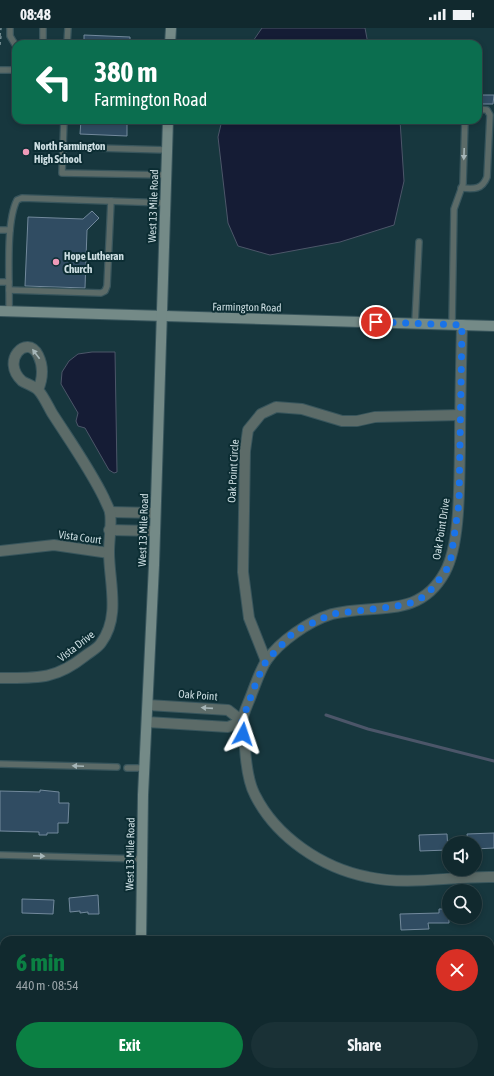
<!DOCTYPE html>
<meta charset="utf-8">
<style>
:root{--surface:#11292e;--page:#1a3136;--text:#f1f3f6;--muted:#9ca6aa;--line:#30454a;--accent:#0b8043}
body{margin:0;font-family:"Asap Condensed",sans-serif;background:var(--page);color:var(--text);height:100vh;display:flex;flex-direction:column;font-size:15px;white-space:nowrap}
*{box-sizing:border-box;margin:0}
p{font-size:13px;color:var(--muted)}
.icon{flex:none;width:22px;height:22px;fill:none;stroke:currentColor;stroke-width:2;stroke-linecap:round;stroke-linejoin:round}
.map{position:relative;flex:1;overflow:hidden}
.drawer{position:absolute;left:0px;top:908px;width:494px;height:140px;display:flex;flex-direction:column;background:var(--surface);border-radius:12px 12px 0 0;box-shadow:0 2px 6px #0003,0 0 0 1px var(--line)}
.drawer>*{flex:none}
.top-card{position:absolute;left:12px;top:12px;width:470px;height:84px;border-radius:12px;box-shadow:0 2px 6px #0003,0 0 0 1px var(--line);background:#0b6e4f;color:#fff;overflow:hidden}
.fabs{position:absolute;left:442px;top:808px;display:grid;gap:8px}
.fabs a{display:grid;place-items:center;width:40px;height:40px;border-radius:50%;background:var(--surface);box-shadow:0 2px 6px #0003,0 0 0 1px var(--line);font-size:20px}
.pin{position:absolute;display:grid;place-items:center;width:34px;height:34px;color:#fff;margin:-17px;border:2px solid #fff;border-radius:50%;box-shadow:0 1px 4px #0007}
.me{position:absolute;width:44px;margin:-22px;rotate:5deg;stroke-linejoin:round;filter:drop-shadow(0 0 3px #0008)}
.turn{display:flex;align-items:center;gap:14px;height:84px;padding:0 16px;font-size:18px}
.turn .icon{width:52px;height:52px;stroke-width:2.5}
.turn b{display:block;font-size:28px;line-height:34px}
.round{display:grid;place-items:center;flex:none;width:42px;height:42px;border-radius:21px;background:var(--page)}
.overview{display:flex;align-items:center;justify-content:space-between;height:68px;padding:0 16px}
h1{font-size:24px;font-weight:700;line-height:30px;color:var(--accent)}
.button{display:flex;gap:8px;margin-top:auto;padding:8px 16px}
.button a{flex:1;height:46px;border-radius:24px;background:var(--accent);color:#fff;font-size:16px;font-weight:700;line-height:46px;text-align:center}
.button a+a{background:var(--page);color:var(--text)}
.status{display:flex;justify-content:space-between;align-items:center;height:28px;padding:0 20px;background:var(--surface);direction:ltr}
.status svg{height:11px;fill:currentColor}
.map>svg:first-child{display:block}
</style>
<div class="status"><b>08:48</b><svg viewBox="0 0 49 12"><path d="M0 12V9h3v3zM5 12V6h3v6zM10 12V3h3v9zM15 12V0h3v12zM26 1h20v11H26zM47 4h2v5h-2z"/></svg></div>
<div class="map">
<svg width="494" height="1048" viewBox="0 0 494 1048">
<rect width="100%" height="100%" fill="#17373e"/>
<path fill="#375441" d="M158 1044H208L272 1048H158Z"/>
<g fill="#151c35" stroke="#4c5669">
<path d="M262 0H365L368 16H251Z"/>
<path d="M222 92H400L404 153 394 197 340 214 270 227 238 218 228 195 218 109Z"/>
<path d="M92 324H115L117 444 114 445 109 442 85 400 78 398 76 393 78 385 61 356 62 344 69 333 78 326Z"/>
</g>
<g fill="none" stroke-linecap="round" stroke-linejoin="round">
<path stroke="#4c5669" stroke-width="3" d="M326 687 368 701 494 733"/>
</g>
<g fill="#304c62" stroke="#72899c">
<path d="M84 7 130 9V16H84Z"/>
<path d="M481 67H494L493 76H481Z"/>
<path d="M81 92H127V108L80 106Z"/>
<path d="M92 183 99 190 87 202 85 260 25 258 28 189 83 191Z"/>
<path d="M40 762 59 764V775H69L68 795H58V805H47V807H39V804L0 803V763L40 764Z"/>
<path d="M494 805V820L475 821V815H468L467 806Z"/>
<path d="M447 806 448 822 420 823 419 807Z"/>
<path d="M98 867 99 886H88V884L80 885V883L70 884 69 870Z"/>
<path d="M22 871 54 872 53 886 22 885Z"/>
<path d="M439 881H449V895H428L429 901 401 902 400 886 439 885Z"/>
</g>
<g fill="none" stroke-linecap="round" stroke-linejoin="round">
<g stroke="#38555c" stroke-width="8">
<g id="lane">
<path d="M10 0V8L16 18"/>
<path d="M43 16V0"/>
<path d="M67 16 68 0"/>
<path d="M0 42H16"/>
<path d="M64 92 62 145 166 147"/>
<path d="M63 119 167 122"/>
<path d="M461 160C474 161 482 162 487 149L490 87 487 82 478 81"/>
<path d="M0 202H10"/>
<path d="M0 254H9"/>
<path d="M9 262 101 265 105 263 107 258 111 173"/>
<path d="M9 283C10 255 5 195 17 172L22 170 166 175"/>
<path d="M415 295 419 214"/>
<path d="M452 297 454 181 463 156 465 92"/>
<path d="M0 736 117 739"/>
<path d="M127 740H145"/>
<path d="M0 827 142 831"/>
</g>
</g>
<g stroke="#38555c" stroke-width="12">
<g id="street">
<path d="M462 297C461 338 460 378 460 419 459 452 461 515 445 544 419 592 375 575 332 586 309 593 280 613 266 633 260 643 256 655 252 665 249 674 243 685 242 694 242 703 244 712 245 720 246 735 248 754 255 767 276 809 322 840 368 849 409 858 452 848 494 849"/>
<path d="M110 484 155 485"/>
<path d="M109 502 154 503"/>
<path d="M0 523 54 517 109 525"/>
<path d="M266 633 249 590 243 544 245 423 248 402 261 386 276 379 302 381 342 393H357L375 389 460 387"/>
<path d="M0 650C37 650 55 652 85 628 90 624 98 620 101 615 121 588 109 554 109 524 109 511 112 496 110 484 109 480 106 475 104 470 90 441 70 413 52 385 48 378 43 367 38 362 34 358 27 356 22 353 0 333 27 305 38 327 44 339 43 350 38 362"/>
<path d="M147 694 228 699 242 693 228 682 148 677"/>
<path d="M0 921 4 920"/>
<path d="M490 987H494"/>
<path d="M380 1048V1044"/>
</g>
</g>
<g stroke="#38555c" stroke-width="12">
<g id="secondary">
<path d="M170 16 171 0"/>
<path d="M0 283 494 298"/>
<path d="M141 912 143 767 154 537 168 92"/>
<path d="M136 1048V1044"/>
</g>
</g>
<g stroke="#789095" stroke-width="1.5" stroke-dasharray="3 3" stroke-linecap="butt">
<path d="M0 8 1 0"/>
<path d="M0 17 1 8"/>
</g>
<use href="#lane" stroke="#5c6b68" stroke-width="5.5"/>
<use href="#street" stroke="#5c6b68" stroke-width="10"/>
<use href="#secondary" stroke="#748a87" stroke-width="10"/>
</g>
<defs><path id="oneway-solid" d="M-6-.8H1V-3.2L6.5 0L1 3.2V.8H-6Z"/></defs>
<g fill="#a6b6b8">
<use href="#oneway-solid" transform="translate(464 126) rotate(92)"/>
<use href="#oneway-solid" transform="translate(36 326) rotate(-127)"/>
<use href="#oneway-solid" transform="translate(207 680) rotate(-176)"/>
<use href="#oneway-solid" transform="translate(78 738) rotate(-178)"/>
<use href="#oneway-solid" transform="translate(39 828) rotate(2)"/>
</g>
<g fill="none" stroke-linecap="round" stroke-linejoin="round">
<path stroke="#1a73e8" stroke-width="7" stroke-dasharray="0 12.6" d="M243 706 242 693 257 652 266 633 295 603 332 586 405 577 420 571 430 563 446 543 451 530 459 475 462 297 376 294"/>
</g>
<g fill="#ef9ab8" stroke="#0c2d33" stroke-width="1.5">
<circle cx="26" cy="124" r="4"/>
<circle cx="56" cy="234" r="4"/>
</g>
<g text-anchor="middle" stroke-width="4" stroke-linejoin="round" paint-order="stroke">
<g font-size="11" font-weight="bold" fill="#cedfe3" stroke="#0c2d33" text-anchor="start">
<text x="34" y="122">North Farmington<tspan x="34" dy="13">High School</tspan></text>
<text x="64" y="232">Hope Lutheran<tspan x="64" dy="13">Church</tspan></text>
</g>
<g font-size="11" fill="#cedfe3" stroke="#0c2d33">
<text transform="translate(153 178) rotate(-88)" y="4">West 13 Mile Road</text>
<text transform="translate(247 279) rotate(1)" y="4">Farmington Road</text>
<text transform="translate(233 443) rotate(-87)" y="4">Oak Point Circle</text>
<text transform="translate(441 501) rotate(-81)" y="4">Oak Point Drive</text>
<text transform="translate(143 502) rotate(-88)" y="4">West 13 Mile Road</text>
<text transform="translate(80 509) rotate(8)" y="4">Vista Court</text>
<text transform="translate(76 618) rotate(-38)" y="4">Vista Drive</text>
<text transform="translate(198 667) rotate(4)" y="4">Oak Point</text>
<text transform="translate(130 826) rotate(-89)" y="4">West 13 Mile Road</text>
</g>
</g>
</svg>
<div class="fabs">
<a><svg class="icon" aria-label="sound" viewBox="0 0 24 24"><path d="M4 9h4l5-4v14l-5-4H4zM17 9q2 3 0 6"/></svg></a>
<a><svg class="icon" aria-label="search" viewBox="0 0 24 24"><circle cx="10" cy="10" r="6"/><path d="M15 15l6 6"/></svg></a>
</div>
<div class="pin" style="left:376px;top:294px;background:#d93025"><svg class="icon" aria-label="arrive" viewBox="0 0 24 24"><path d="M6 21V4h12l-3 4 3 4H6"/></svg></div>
<svg class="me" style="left:243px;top:706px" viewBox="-20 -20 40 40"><path d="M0-17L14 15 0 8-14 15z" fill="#1a73e8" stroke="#fff" stroke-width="4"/></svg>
<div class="top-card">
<div class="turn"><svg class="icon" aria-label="left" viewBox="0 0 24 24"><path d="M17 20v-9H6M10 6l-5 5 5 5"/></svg><div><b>380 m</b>Farmington Road</div></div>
</div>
<section class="drawer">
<div class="overview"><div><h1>6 min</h1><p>440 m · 08:54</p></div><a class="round" style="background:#d93025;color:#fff"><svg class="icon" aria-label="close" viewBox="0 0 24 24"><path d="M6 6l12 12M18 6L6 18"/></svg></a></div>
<div class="button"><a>Exit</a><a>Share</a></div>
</section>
</div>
